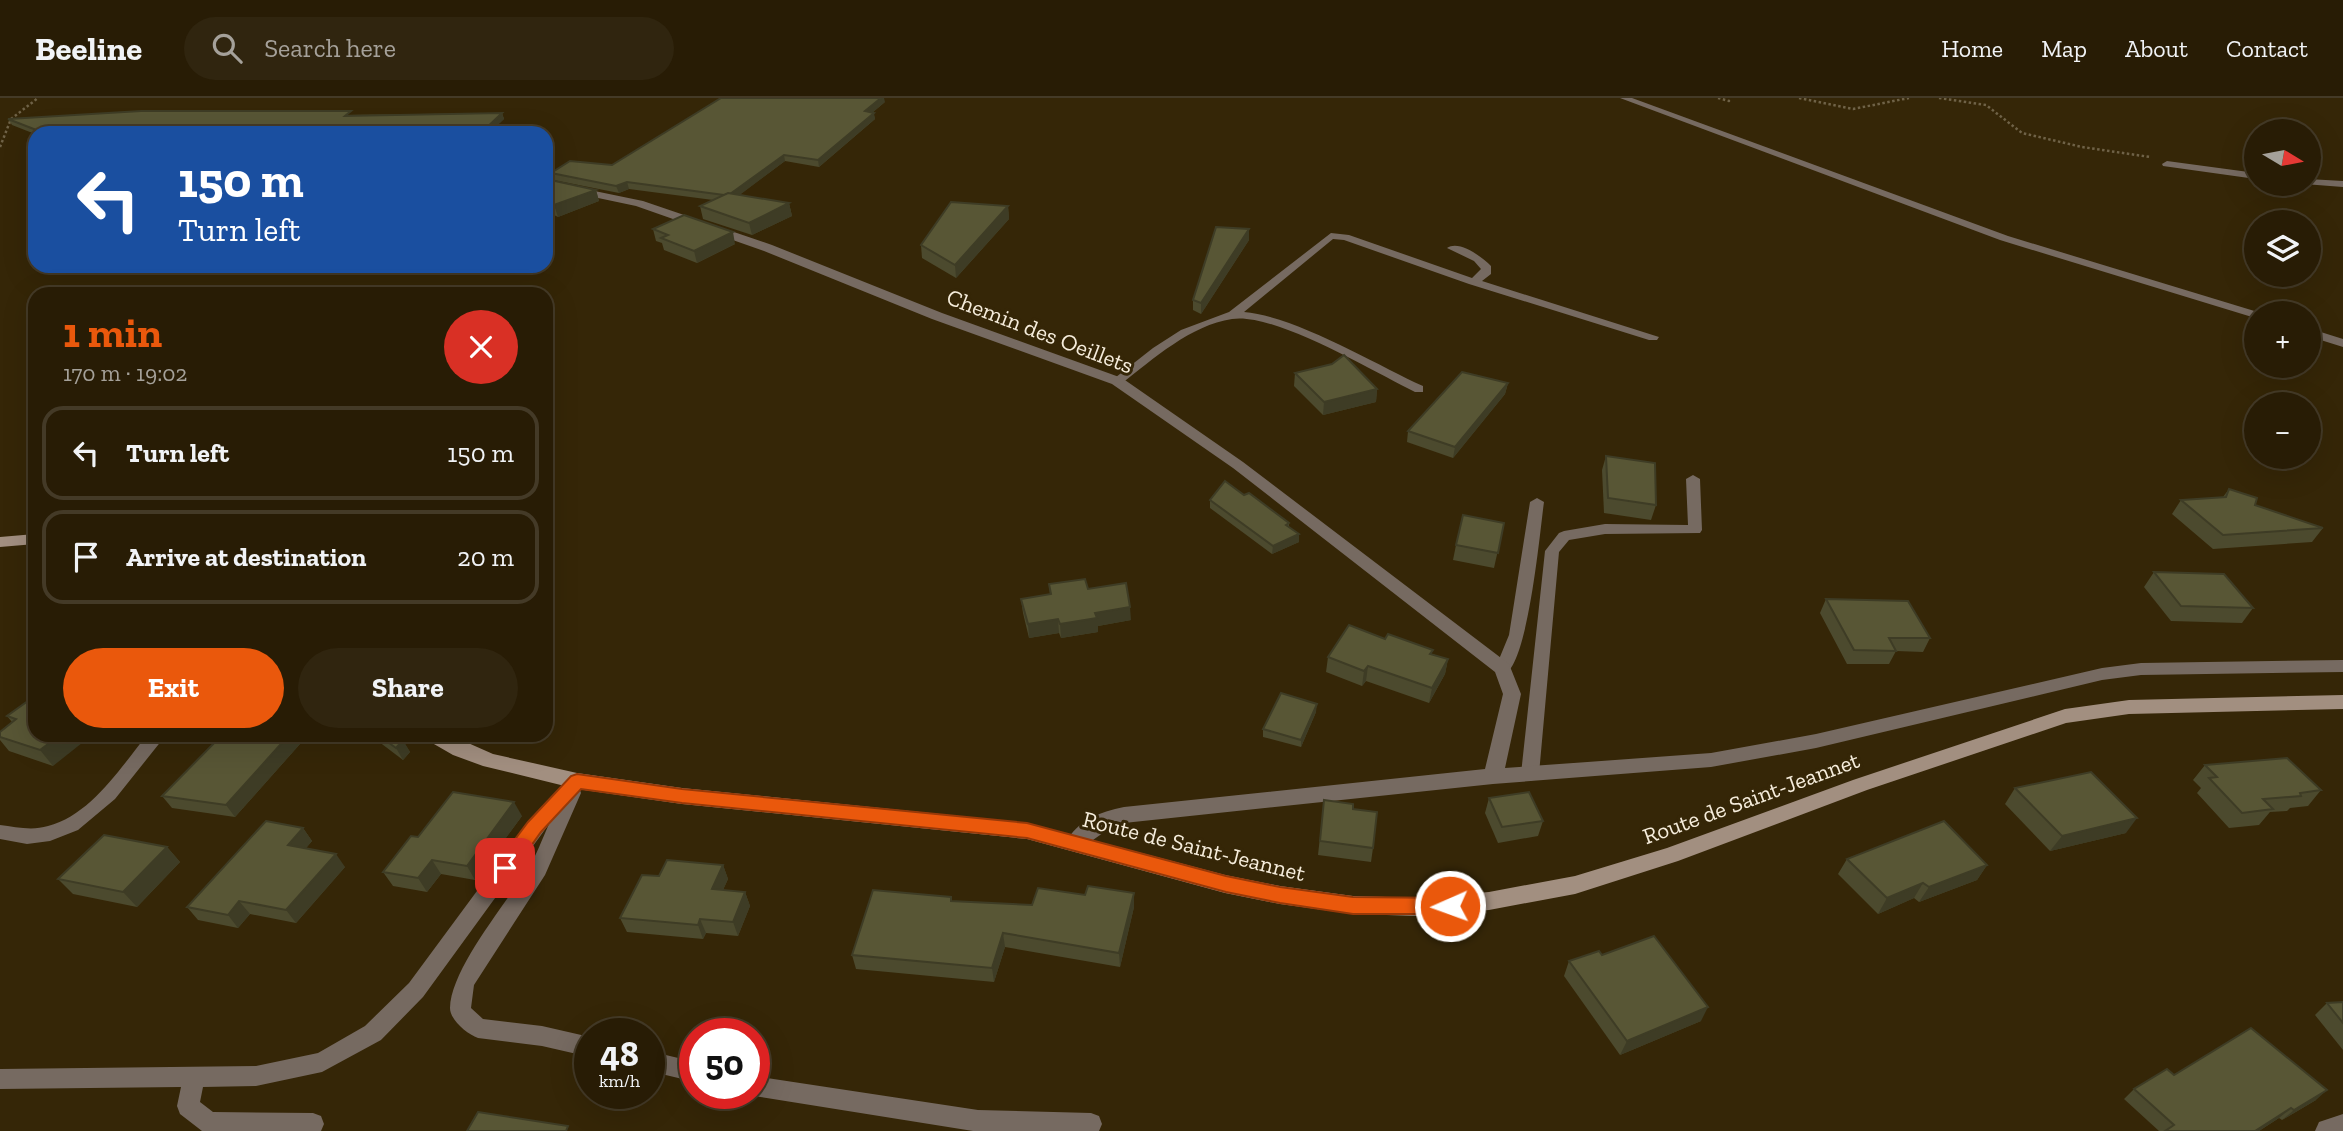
<!DOCTYPE html>
<meta charset="utf-8">
<style>
:root{--surface:#281c05;--page:#30250f;--text:#f1f3f6;--muted:#a5a19a;--line:#443a27;--accent:#ea580c}
body{margin:0;font-family:"Zilla Slab",serif;background:var(--page);color:var(--text);height:100vh;display:flex;flex-direction:column;font-size:26px;white-space:nowrap}
*{box-sizing:border-box;margin:0}
p{font-size:23px;color:var(--muted)}
.icon{flex:none;width:38px;height:38px;fill:none;stroke:currentColor;stroke-width:2;stroke-linecap:round;stroke-linejoin:round}
.map{position:relative;flex:1;overflow:hidden}
.drawer{position:absolute;left:28px;top:189px;width:525px;height:455px;display:flex;flex-direction:column;background:var(--surface);border-radius:21px;box-shadow:0 7px 28px #0002,0 0 0 2px var(--line)}
.drawer>*{flex:none}
.top-card{position:absolute;left:28px;top:28px;width:525px;height:147px;border-radius:21px;box-shadow:0 7px 28px #0002,0 0 0 2px var(--line);background:#1a4fa0;color:#fff;overflow:hidden}
.needle{width:46px;rotate:100deg}
.controls{position:absolute;left:2244px;top:21px;display:grid;gap:14px}
.controls a{display:grid;place-items:center;width:77px;height:77px;border-radius:50%;background:var(--surface);box-shadow:0 7px 28px #0002,0 0 0 2px var(--line);font-size:35px}
.speed{position:absolute;left:574px;top:920px;display:flex;gap:14px;font-size:35px;font-weight:700;text-align:center}
.speed>*{display:grid;place-content:center;width:91px;height:91px;border-radius:50%;background:var(--surface);box-shadow:0 7px 28px #0002,0 0 0 2px var(--line);line-height:1}
.speed small{font-size:18px;font-weight:400}
.speed .limit{border:10px solid #d22;background:#fff;color:#111}
.pin{position:absolute;display:grid;place-items:center;width:60px;height:60px;color:#fff;margin:-30px;border-radius:14px;box-shadow:0 4px 10px #0006}
.me{position:absolute;width:77px;margin:-38px;rotate:268deg;stroke-linejoin:round;filter:drop-shadow(0 0 5px #0008)}
.turn{display:flex;align-items:center;gap:24px;height:147px;padding:0 35px;font-size:32px}
.turn .icon{width:91px;height:91px;stroke-width:2.5}
.turn b{display:block;font-size:49px;line-height:60px}
.round{display:grid;place-items:center;flex:none;width:74px;height:74px;border-radius:37px;background:var(--page)}
.headline{display:flex;align-items:center;justify-content:space-between;height:119px;padding:0 35px}
h1{font-size:42px;font-weight:700;line-height:52px;color:var(--accent)}
.button{display:flex;gap:14px;margin-top:auto;padding:14px 35px}
.button a{flex:1;height:80px;border-radius:42px;background:var(--accent);color:#fff;font-size:28px;font-weight:700;line-height:80px;text-align:center}
.button a+a{background:var(--page);color:var(--text)}
ul{padding:0;list-style:none}
li{display:flex;align-items:center;gap:21px;height:94px;margin:0 14px 10px;padding:0 21px;border:4px solid var(--line);border-radius:21px}
li div{flex:1}
li b{display:block;font-size:26px}
li em{font-style:normal}
header{display:flex;align-items:center;gap:42px;box-sizing:border-box;height:98px;padding:0 35px;background:var(--surface);border-bottom:2px solid var(--line)}
header strong{font-size:33px}
nav{display:flex;gap:38px;margin-inline-start:auto;font-size:24px}
.search{width:490px;height:63px;background:var(--page);display:flex;align-items:center;gap:18px;box-sizing:border-box;padding:0 24px;border-radius:38px;color:var(--muted);font-size:26px}
.map>svg:first-child{display:block}
</style>
<header>
<strong>Beeline</strong>
<div class="search"><svg class="icon" aria-label="search" viewBox="0 0 24 24"><circle cx="10" cy="10" r="6"/><path d="M15 15l6 6"/></svg>Search here</div>
<nav><a>Home</a><a>Map</a><a>About</a><a>Contact</a></nav>
</header>
<div class="map">
<svg width="2343" height="1033" viewBox="0 0 2343 1033">
<rect width="100%" height="100%" fill="#352607"/>
<g fill="none" stroke-linecap="round" stroke-linejoin="round">
<g stroke="#6f6247" stroke-width="2.5" stroke-dasharray="2.5 2.5" stroke-linecap="butt">
<path d="M1718 0 1729 3 1727 0"/>
<path d="M1799 0 1853 11 1909 0"/>
<path d="M1939 0 1986 7 2022 35 2082 49 2150 59"/>
<path d="M0 49 11 21 38 0"/>
</g>
<g fill="#766a61" fill-rule="evenodd">
<path d="M1620 0H1632L2008 138 2261 215H2256V220L2252 219 2000 142Z"/>
<path d="M1331 135 1349 137 1472 180 1481 171 1474 163 1447 150C1459 142 1481 158 1491 168V176L1482 183 1659 239 1657 242H1649L1469 186 1344 142 1333 141 1244 214C1295 218 1375 266 1423 288V294H1415C1374 274 1274 214 1232 221 1191 227 1153 261 1121 286L1117 287 1111 283 1153 250 1181 232 1229 214Z"/>
<path d="M2308 230 2343 241V249L2308 238Z"/>
<path d="M1693 377 1700 381 1702 432 1700 435 1605 436 1569 442 1559 454 1539 676 1536 681 1530 683 1524 681 1521 676 1545 453 1559 435 1564 433 1605 426 1688 427 1686 381Z"/>
<path d="M1537 400 1544 404C1540 432 1528 570 1503 577L1495 571 1509 537 1530 404Z"/>
<path d="M147 637H166L115 701 78 732 50 743 27 746 0 741V727C16 729 32 733 48 728 91 717 121 669 147 637Z"/>
<path d="M577 676 583 678 586 683 580 692 581 695 545 777 474 887 471 910 483 921 542 928 590 939V959L542 948 478 940C467 936 450 922 450 910 451 870 506 806 528 770 537 757 542 741 549 726L423 899 381 942 322 974 256 988 203 989 200 1004 213 1014 313 1015 321 1018 324 1026 321 1033H202L180 1016 177 1008 181 989 0 991V971L256 968 318 955 365 928 409 885 528 724 571 678Z"/>
<path d="M649 953 695 964V984L649 973Z"/>
<path d="M754 978 978 1012 1091 1015 1099 1018 1102 1026 1099 1033H973L754 998 747 996H754Z"/>
</g>
<g fill="#766a61" fill-rule="evenodd">
<path d="M2167 63 2256 75V81L2163 68 2162 66Z"/>
<path d="M2308 81 2343 83V89L2304 86H2308Z"/>
<path d="M546 83 643 103 772 147 942 215 1122 280 1243 364 1509 566 1521 596 1505 670 1711 655 1816 636 2102 570 2141 565 2343 562V574L2141 577 2102 582 1816 650 1711 669 1493 686 1124 725C1101 730 1084 756 1069 751L1066 745C1077 722 1100 714 1124 709L1485 671 1503 596 1495 574 1233 370 1112 286 932 221 764 153 636 108 546 89Z"/>
<path d="M2343 1016V1033H2315L2319 1024Z"/>
</g>
<g fill="#a28f80" fill-rule="evenodd">
<path d="M35 436V446L0 449V439Z"/>
<path d="M2343 597V611L2129 616 2066 625 1867 692 1678 763 1575 796 1489 812 1420 818 1353 816 1280 806 1225 795 1027 741 682 706 577 691 483 668 453 657 427 642 424 637H450L493 656 577 675 682 690 1027 725 1225 777 1280 788 1353 798 1420 800 1489 794 1575 778 1667 750 1853 682 2065 611 2129 602Z"/>
</g>
</g>
<g fill="#4c4a2e">
<path d="M885 4 873 14 875 21 819 69 785 63 739 97 789 105 792 118 752 137 703 121 700 108 713 102 629 91 619 95 553 82 551 75 612 67Z"/>
<path d="M502 15 504 21 489 35H35V36L12 27 8 21Z"/>
<path d="M546 81 596 92 599 103 558 119 546 113Z"/>
<path d="M1008 108 1009 121 956 180 922 160 921 147Z"/>
<path d="M653 131 735 146 697 165 664 152 662 145 656 143Z"/>
<path d="M1249 131V142L1201 216 1193 212V202Z"/>
<path d="M1295 275 1377 291 1376 304 1323 317 1294 288Z"/>
<path d="M1508 285 1505 296 1453 360 1407 344 1408 333Z"/>
<path d="M1606 358 1656 407 1651 422 1604 415 1602 372Z"/>
<path d="M2229 391 2255 407 2323 430 2312 444 2213 451 2172 416 2181 402 2223 399Z"/>
<path d="M1244 397 1289 425V429L1299 444 1272 456 1210 410V402Z"/>
<path d="M1504 425 1494 470 1453 462 1456 447Z"/>
<path d="M2154 474 2253 510 2242 525 2171 523 2144 489Z"/>
<path d="M1049 486 1088 491 1131 522 1098 528V534L1061 540 1059 535 1029 540 1023 515 1021 501 1050 497Z"/>
<path d="M1826 501 1930 540 1923 554 1896 553 1889 566H1847L1820 515Z"/>
<path d="M1385 541 1448 561 1445 576 1429 605 1366 583 1362 588 1326 574 1328 559Z"/>
<path d="M35 598 53 668 9 653 0 642V634L12 624 7 618Z"/>
<path d="M1316 614 1301 649 1263 639V631Z"/>
<path d="M222 637H308L235 719 172 710 162 698Z"/>
<path d="M370 637H399L410 654 403 662Z"/>
<path d="M2205 667 2321 692 2308 708 2290 710 2287 713 2270 714 2259 727 2229 730 2197 695 2201 690 2193 682Z"/>
<path d="M2015 690 2126 735 2050 753 2005 706Z"/>
<path d="M1489 700 1543 723 1538 738 1498 745 1485 715Z"/>
<path d="M1324 702 1353 711 1373 750 1371 764 1318 757Z"/>
<path d="M522 718 475 782 441 776 427 794 393 788 383 774 418 739Z"/>
<path d="M303 730 312 743 306 750 345 769 296 825 250 816 238 830 198 822 187 809Z"/>
<path d="M167 749 180 764 137 809 73 796 58 781Z"/>
<path d="M1847 761 1987 767 1977 782 1919 804 1914 800 1878 816 1838 776Z"/>
<path d="M723 767 728 781 723 792 745 794 750 808 738 838 706 835 703 841 627 834 620 820 659 778Z"/>
<path d="M1134 795V809L1120 869 1005 849 994 884 856 871 852 857 951 799 952 803 1032 807 1085 797Z"/>
<path d="M1602 857 1701 923 1620 957 1564 878 1569 863Z"/>
<path d="M2343 904V952L2315 917 2327 905Z"/>
<path d="M2174 977 2316 1002 2282 1022 2279 1020 2259 1033H2159L2124 1001 2134 991Z"/>
</g>
<g fill="#3e3c25">
<path d="M881 0H884L885 4 866 20 865 13Z"/>
<path d="M502 15 504 21 489 35H481Z"/>
<path d="M874 15 875 21 819 69 818 62Z"/>
<path d="M784 57 785 63 729 105 728 97Z"/>
<path d="M627 84 629 91 619 95 616 88Z"/>
<path d="M596 92 599 103 558 119 554 107Z"/>
<path d="M789 105 792 118 752 137 749 125Z"/>
<path d="M1008 108 1009 121 956 180 955 167Z"/>
<path d="M1249 131V142L1201 216V205Z"/>
<path d="M733 134 735 146 697 165 694 153Z"/>
<path d="M1508 285 1505 296 1453 360 1455 349Z"/>
<path d="M1377 291 1376 304 1323 317 1324 304Z"/>
<path d="M1299 436V444L1272 456 1273 448Z"/>
<path d="M1130 509 1131 522 1098 528V534L1061 540 1060 526 1095 515Z"/>
<path d="M1058 521 1059 535 1029 540 1028 526Z"/>
<path d="M1448 561 1445 576 1429 605 1432 590Z"/>
<path d="M1368 568 1366 583 1362 588 1364 573Z"/>
<path d="M1317 606 1316 614 1301 649V642Z"/>
<path d="M60 637H92L53 668 40 652Z"/>
<path d="M289 637H308L235 719 226 707Z"/>
<path d="M403 642 410 654 403 662 396 650Z"/>
<path d="M514 704 522 718 475 782 467 768Z"/>
<path d="M2137 720 2126 735 2050 753 2062 738Z"/>
<path d="M303 730 312 743 298 760 288 747Z"/>
<path d="M167 749 180 764 137 809 123 794Z"/>
<path d="M336 756 345 769 296 825 286 812Z"/>
<path d="M432 762 441 776 427 794 418 780Z"/>
<path d="M723 767 728 781 717 805 712 791Z"/>
<path d="M1987 767 1977 782 1919 804 1929 789Z"/>
<path d="M1923 785 1914 800 1878 816 1887 800Z"/>
<path d="M745 794 750 808 738 838 733 824Z"/>
<path d="M1134 795V809L1120 869 1119 855Z"/>
<path d="M239 803 250 816 238 830 228 817Z"/>
<path d="M700 821 706 835 703 841 698 827Z"/>
<path d="M1003 835 1005 849 994 884 992 870Z"/>
<path d="M1708 909 1701 923 1620 957 1627 943Z"/>
<path d="M2327 992 2316 1002 2282 1022 2294 1012Z"/>
<path d="M2291 1010 2279 1020 2259 1033H2255Z"/>
</g>
<g fill="#585635" stroke="#3e3c25" stroke-width="2">
<path d="M721 0H881L865 13 874 15 818 62 784 57 730 96 724 97 627 84 616 88 551 75 570 63 612 67Z"/>
<path d="M141 13H351L345 18 502 15 481 35H44L8 21Z"/>
<path d="M546 81 596 92 554 107 546 103Z"/>
<path d="M728 95 789 105 749 125 700 108Z"/>
<path d="M951 104 1008 108 955 167 921 147Z"/>
<path d="M684 117 733 134 694 153 661 140 668 137 653 131Z"/>
<path d="M1216 129 1249 131 1201 205 1193 202Z"/>
<path d="M1344 257 1377 291 1324 304 1295 275 1332 266Z"/>
<path d="M1462 274 1508 285 1455 349 1408 333Z"/>
<path d="M1606 358 1655 365 1656 407 1608 400Z"/>
<path d="M1225 383 1244 397 1249 395 1289 425 1286 427 1299 436 1273 448 1210 402Z"/>
<path d="M2229 391 2257 400 2255 407 2323 430 2223 437 2181 402 2226 399Z"/>
<path d="M1463 417 1504 425 1498 455 1456 447Z"/>
<path d="M2154 474 2224 476 2253 510 2181 508Z"/>
<path d="M1085 481 1088 491 1126 485 1130 509 1095 515 1097 520 1060 526 1058 521 1028 526 1021 501 1051 496 1049 486Z"/>
<path d="M1826 501 1908 503 1930 540H1889L1896 553 1854 552Z"/>
<path d="M1349 527 1385 541 1388 536 1433 552 1430 556 1448 561 1432 590 1368 568 1364 573 1328 559Z"/>
<path d="M1281 595 1317 606 1301 642 1263 631Z"/>
<path d="M35 598V637H60L40 652 0 639V634L16 621 7 618Z"/>
<path d="M222 637H289L226 707 162 698Z"/>
<path d="M378 637H399L403 642 396 650Z"/>
<path d="M2287 660 2321 692 2300 695 2301 698 2263 701 2273 711 2242 715 2209 680 2217 679 2205 667Z"/>
<path d="M2091 674 2137 720 2062 738 2015 690Z"/>
<path d="M453 694 514 704 467 768 432 762 418 780 383 774 411 738 418 739Z"/>
<path d="M1529 694 1543 723 1502 729 1489 700Z"/>
<path d="M1324 702 1353 706V711L1377 714 1373 750 1320 743Z"/>
<path d="M266 723 303 730 288 747 336 756 286 812 239 803 228 817 187 809Z"/>
<path d="M1944 723 1987 767 1929 789 1923 785 1887 800 1847 761Z"/>
<path d="M104 737 167 749 123 794 58 781Z"/>
<path d="M667 762 723 767 712 791 745 794 733 824 700 821 698 827 620 820 642 777 659 778Z"/>
<path d="M1088 788 1134 795 1119 855 1003 835 992 870 852 857 873 792 951 799V803L1032 807 1038 790 1085 797Z"/>
<path d="M1654 838 1708 909 1627 943 1569 863 1599 853 1602 857Z"/>
<path d="M2343 904V925L2327 905Z"/>
<path d="M2251 930 2327 992 2294 1012 2291 1010 2255 1033H2165L2174 1027 2134 991 2167 971 2174 977Z"/>
<path d="M478 1014 568 1028 566 1033H467Z"/>
</g>
<path fill="#ea580c" stroke="#983908" stroke-width="2" d="M577 676 682 691 1027 725 1226 778 1280 789 1353 799 1450 800 1457 802 1460 808 1457 814 1450 816H1353L1280 805 1226 794 1027 740 682 705 581 691 541 734 512 775H498L495 770 498 764 528 724 571 678Z"/>
<g text-anchor="middle" stroke-width="6" stroke-linejoin="round" paint-order="stroke">
<g font-size="23" fill="#f6eddc" stroke="#352607">
<text transform="translate(1040 233) rotate(21)" y="8">Chemin des Oeillets</text>
<text transform="translate(1751 700) rotate(-20)" y="8">Route de Saint-Jeannet</text>
<text transform="translate(1194 748) rotate(14)" y="8">Route de Saint-Jeannet</text>
</g>
</g>
</svg>
<div class="controls">
<a><svg class="needle" viewBox="-14 -14 28 28"><path d="M0-13l5 13h-10z" fill="#e53935"/><path d="M0 13l5-13h-10z" fill="#a5a19a"/></svg></a>
<a><svg class="icon" aria-label="layers" viewBox="0 0 24 24"><path d="M12 4l9 5-9 5-9-5zM3 14l9 5 9-5"/></svg></a>
<a>+</a>
<a>−</a>
</div>
<div class="speed"><div>48<small>km/h</small></div><div class="limit">50</div></div>
<div class="pin" style="left:505px;top:770px;background:#d93025"><svg class="icon" aria-label="arrive" viewBox="0 0 24 24"><path d="M6 21V4h12l-3 4 3 4H6"/></svg></div>
<svg class="me" style="left:1450px;top:808px" viewBox="-20 -20 40 40"><circle r="17" fill="#ea580c" stroke="#fff" stroke-width="3"/><path d="M0-11L8 9 0 5-8 9z" fill="#fff"/></svg>
<div class="top-card">
<div class="turn"><svg class="icon" aria-label="left" viewBox="0 0 24 24"><path d="M17 20v-9H6M10 6l-5 5 5 5"/></svg><div><b>150 m</b>Turn left</div></div>
</div>
<section class="drawer">
<div class="headline"><div><h1>1 min</h1><p>170 m · 19:02</p></div><a class="round" style="background:#d93025;color:#fff"><svg class="icon" aria-label="close" viewBox="0 0 24 24"><path d="M6 6l12 12M18 6L6 18"/></svg></a></div>
<ul>
<li><svg class="icon" aria-label="left" viewBox="0 0 24 24"><path d="M17 20v-9H6M10 6l-5 5 5 5"/></svg><div><b>Turn left</b></div><em>150 m</em></li>
<li><svg class="icon" aria-label="arrive" viewBox="0 0 24 24"><path d="M6 21V4h12l-3 4 3 4H6"/></svg><div><b>Arrive at destination</b></div><em>20 m</em></li>
</ul>
<div class="button"><a>Exit</a><a>Share</a></div>
</section>
</div>
